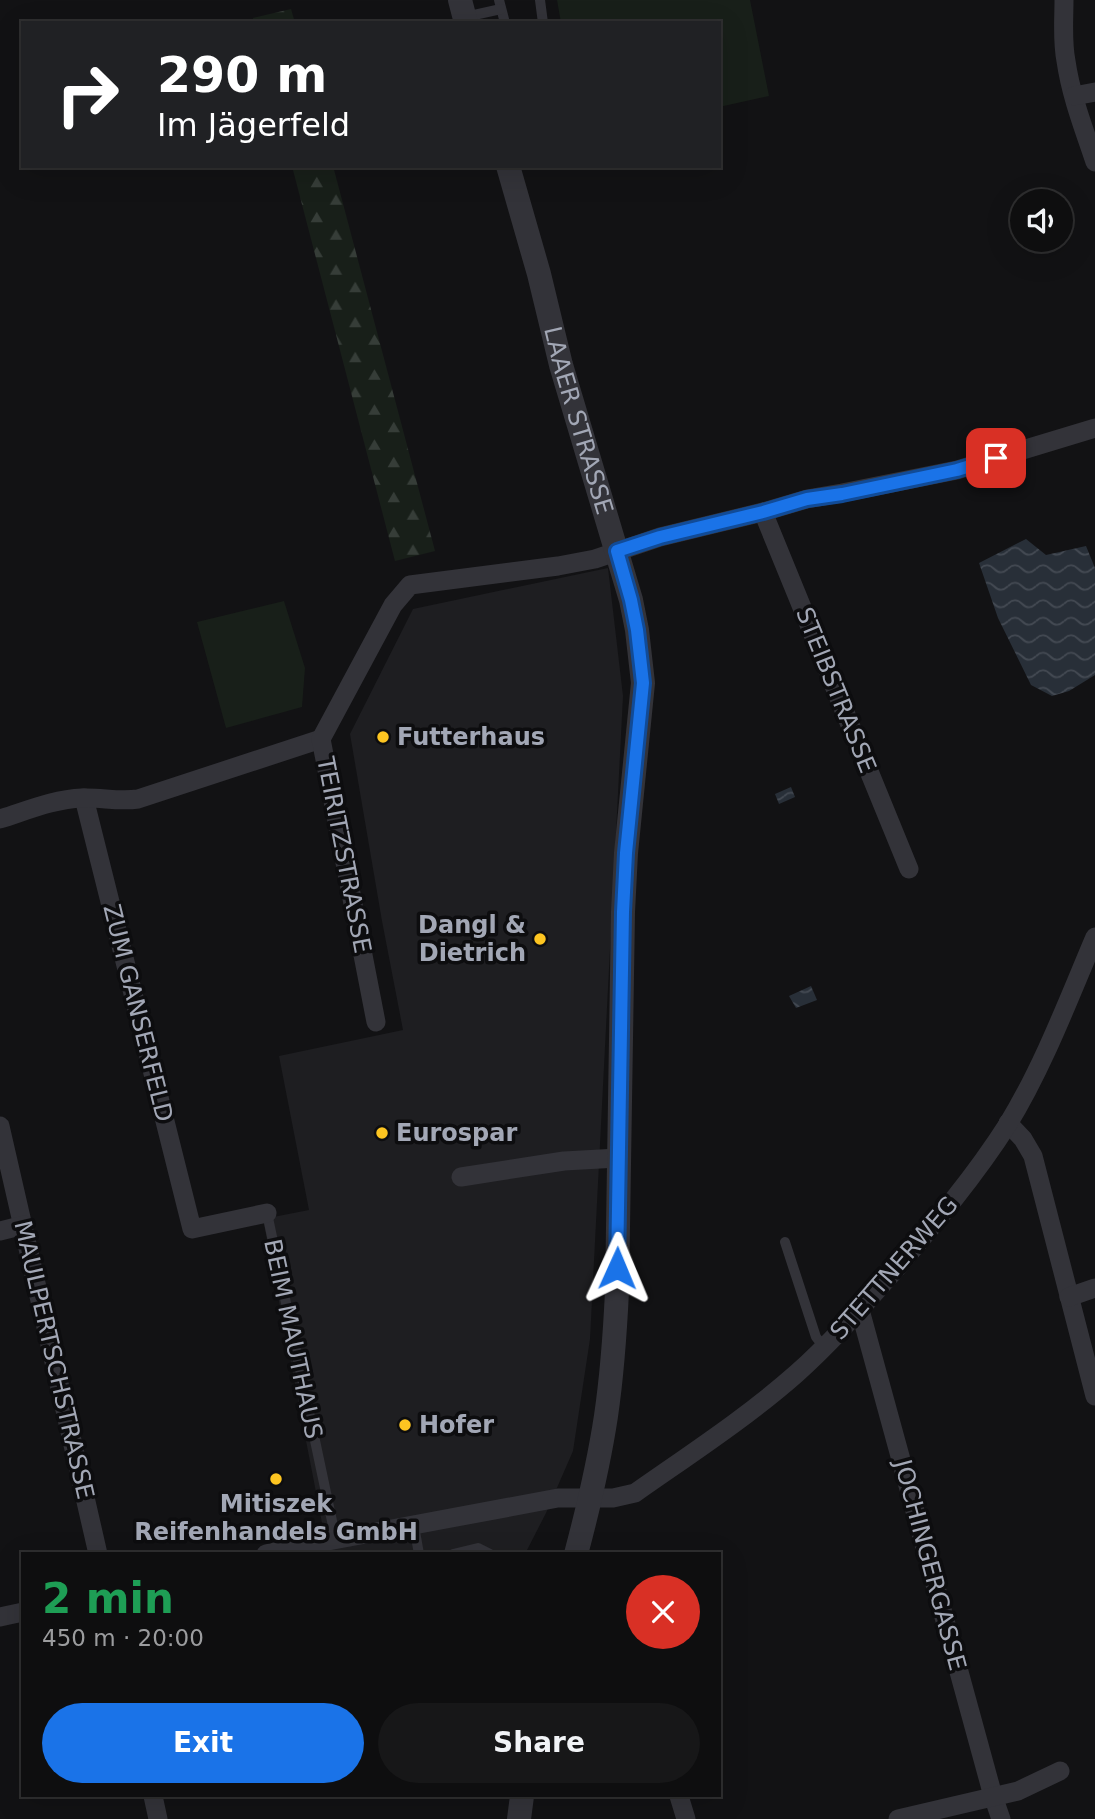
<!DOCTYPE html>
<meta charset="utf-8">
<style>
:root{--surface:#0e0e0f;--page:#171718;--text:#f1f3f6;--muted:#9b9c9e;--line:#2e2e2f;--accent:#1a73e8}
body{margin:0;font-family:"DejaVu Sans",sans-serif;background:var(--page);color:var(--text);height:100vh;display:flex;flex-direction:column;font-size:26px;white-space:nowrap}
*{box-sizing:border-box;margin:0}
p{font-size:23px;color:var(--muted)}
.icon{flex:none;width:38px;height:38px;fill:none;stroke:currentColor;stroke-width:2;stroke-linecap:round;stroke-linejoin:round}
.map{position:relative;flex:1;overflow:hidden}
.sheet{position:absolute;left:21px;top:1552px;width:700px;height:245px;display:flex;flex-direction:column;background:var(--surface);border-radius:0px;box-shadow:0 7px 28px #0002,0 0 0 2px var(--line)}
.sheet>*{flex:none}
.guide{position:absolute;left:21px;top:21px;width:700px;height:147px;border-radius:0px;box-shadow:0 7px 28px #0002,0 0 0 2px var(--line);background:#202124;color:#fff;overflow:hidden}
.buttons{position:absolute;left:1010px;top:189px;display:grid;gap:14px}
.buttons a{display:grid;place-items:center;width:63px;height:63px;border-radius:50%;background:var(--surface);box-shadow:0 7px 28px #0002,0 0 0 2px var(--line);font-size:35px}
.pin{position:absolute;display:grid;place-items:center;width:60px;height:60px;color:#fff;margin:-30px;border-radius:14px;box-shadow:0 4px 10px #0006}
.me{position:absolute;width:77px;margin:-38px;rotate:1deg;stroke-linejoin:round;filter:drop-shadow(0 0 5px #0008)}
.turn{display:flex;align-items:center;gap:24px;height:147px;padding:0 21px;font-size:32px}
.turn .icon{width:91px;height:91px;stroke-width:2.5}
.turn b{display:block;font-size:49px;line-height:60px}
.round{display:grid;place-items:center;flex:none;width:74px;height:74px;border-radius:37px;background:var(--page)}
.overview{display:flex;align-items:center;justify-content:space-between;height:119px;padding:0 21px}
h1{font-size:42px;font-weight:600;line-height:52px;color:#1e9e55}
.primary-button{display:flex;gap:14px;margin-top:auto;padding:14px 21px}
.primary-button a{flex:1;height:80px;border-radius:42px;background:var(--accent);color:#fff;font-size:28px;font-weight:600;line-height:80px;text-align:center}
.primary-button a+a{background:var(--page);color:var(--text)}
.map>svg:first-child{display:block}
</style>
<div class="map">
<svg width="1095" height="1819" viewBox="0 0 1095 1819">
<defs>
<pattern id="forest-firs" width="22" height="20" patternUnits="userSpaceOnUse" patternTransform="scale(1.75)"><rect width="22" height="20" fill="#181f19"/><path d="M5 1l3.5 6h-7zM16 11l3.5 6h-7z" fill="#363d38"/></pattern>
<pattern id="water-waves" width="16" height="10" patternUnits="userSpaceOnUse" patternTransform="scale(1.75)"><rect width="16" height="10" fill="#282f38"/><path d="M0 5q4-4 8 0t8 0" fill="none" stroke="#444a53"/></pattern>
</defs>
<rect width="100%" height="100%" fill="#121214"/>
<path fill="#1e1e21" d="M608 568 623 696 590 1339 573 1451 546 1513 525 1554H328L263 1219 309 1210 279 1056 403 1030 382 921 350 734 413 609Z"/>
<g fill="#181f19">
<path d="M557 0H750L769 96 719 107V23H561Z"/>
<path d="M284 601 305 668 302 707 226 728 197 622Z"/>
</g>
<g fill="url(#forest-firs)">
<path d="M291 9 295 23H254L253 18Z"/>
<path d="M292 166H333L435 551 395 561Z"/>
</g>
<g fill="url(#water-waves)">
<path d="M1026 539 1046 555 1086 546 1095 568V675L1069 691 1052 696 1031 685 998 618 979 563Z"/>
<path d="M791 787 795 797 779 804 775 794Z"/>
<path d="M811 986 817 1000 796 1008 789 996Z"/>
</g>
<g fill="none" stroke-linecap="round" stroke-linejoin="round">
<g stroke="#333339" stroke-width="10">
<path d="M499 0 505 23"/>
<path d="M540 0 543 23"/>
<path d="M465 17 501 9"/>
<path d="M267 1213 336 1540"/>
<path d="M785 1242 816 1337 824 1347"/>
<path d="M414 1526 419 1554"/>
<path d="M453 1554 478 1548 490 1554"/>
</g>
<g stroke="#333339" stroke-width="19">
<path d="M1064 0C1064 20 1062 41 1066 61 1071 96 1084 129 1095 162"/>
<path d="M1074 96 1095 92"/>
<path d="M763 512 909 869"/>
<path d="M84 798 192 1229 267 1213"/>
<path d="M0 819C26 811 54 799 82 798 101 797 118 802 138 799L321 739"/>
<path d="M376 1022 321 739 393 605 410 585 558 566 595 559 660 537 763 512 807 499 842 493 957 470 1095 428"/>
<path d="M1008 1123 1023 1139 1033 1156 1095 1396"/>
<path d="M0 1126 98 1554"/>
<path d="M461 1177 564 1161 618 1158"/>
<path d="M0 1231 24 1225"/>
<path d="M1069 1297 1095 1288"/>
<path d="M860 1310 993 1796 1001 1819"/>
<path d="M266 1554 296 1547 558 1498H613L635 1493C689 1455 746 1418 796 1374 832 1342 863 1306 895 1270 935 1223 975 1176 1008 1124 1043 1067 1069 998 1095 937"/>
<path d="M0 1617 23 1612"/>
<path d="M153 1796 158 1819"/>
<path d="M679 1796 686 1819"/>
<path d="M898 1819 1018 1791 1060 1771"/>
</g>
<g stroke="#333339" stroke-width="24">
<path d="M460 0 466 23"/>
<path id="s1" d="M508 166 539 274 561 365 631 600 637 630 643 683 626 853 623 912 617 1291C615 1333 612 1375 606 1416 599 1462 588 1509 576 1554"/>
<path d="M519 1819 522 1796"/>
</g>
</g>
<g fill="none" stroke-linecap="round" stroke-linejoin="round">
<g stroke="#114b97" stroke-width="18">
<path id="route" d="M617 1268 623 912 626 853 643 683 637 630 631 600 617 551 660 537 763 512 807 499 842 494 957 470 996 458"/>
</g>
<use href="#route" stroke="#1a73e8" stroke-width="12"/>
</g>
<g fill="#fdc521" stroke="#0d0d0f" stroke-width="2.5">
<circle cx="383" cy="737" r="7"/>
<circle cx="540" cy="939" r="7"/>
<circle cx="382" cy="1133" r="7"/>
<circle cx="405" cy="1425" r="7"/>
<circle cx="276" cy="1479" r="7"/>
</g>
<g text-anchor="middle" stroke-width="7" stroke-linejoin="round" paint-order="stroke">
<g font-size="24" fill="#a2a7b5" stroke="#0d0d0f">
<text dy="8" stroke="none"><textPath href="#s1" startOffset="264">LAAER STRASSE</textPath></text>
<text transform="translate(836 690) rotate(68)" y="8">STEIBSTRASSE</text>
<text transform="translate(344 855) rotate(79)" y="8">TEIRITZSTRASSE</text>
<text transform="translate(138 1013) rotate(76)" y="8">ZUM GANSERFELD</text>
<text transform="translate(894 1268) rotate(-49)" y="8">STETTNERWEG</text>
<text transform="translate(293 1339) rotate(78)" y="8">BEIM MAUTHAUS</text>
<text transform="translate(54 1360) rotate(77)" y="8">MAULPERTSCHSTRASSE</text>
<text transform="translate(930 1565) rotate(75)" y="8">JOCHINGERGASSE</text>
</g>
<g font-size="24" font-weight="bold" fill="#a2a7b5" stroke="#0d0d0f" text-anchor="start">
<text x="397" y="745">Futterhaus</text>
<text x="526" y="933" text-anchor="end">Dangl &amp;<tspan x="526" dy="28">Dietrich</tspan></text>
<text x="396" y="1141">Eurospar</text>
<text x="419" y="1433">Hofer</text>
<text x="276" y="1512" text-anchor="middle">Mitiszek<tspan x="276" dy="28">Reifenhandels GmbH</tspan></text>
</g>
</g>
</svg>
<div class="buttons">
<a><svg class="icon" aria-label="sound" viewBox="0 0 24 24"><path d="M4 9h4l5-4v14l-5-4H4zM17 9q2 3 0 6"/></svg></a>
</div>
<div class="pin" style="left:996px;top:458px;background:#d93025"><svg class="icon" aria-label="arrive" viewBox="0 0 24 24"><path d="M6 21V4h12l-3 4 3 4H6"/></svg></div>
<svg class="me" style="left:617px;top:1268px" viewBox="-20 -20 40 40"><path d="M0-17L14 15 0 8-14 15z" fill="#1a73e8" stroke="#fff" stroke-width="4"/></svg>
<div class="guide">
<div class="turn"><svg class="icon" aria-label="right" viewBox="0 0 24 24"><path d="M7 20v-9h11M14 6l5 5-5 5"/></svg><div><b>290 m</b>Im Jägerfeld</div></div>
</div>
<section class="sheet">
<div class="overview"><div><h1>2 min</h1><p>450 m · 20:00</p></div><a class="round" style="background:#d93025;color:#fff"><svg class="icon" aria-label="close" viewBox="0 0 24 24"><path d="M6 6l12 12M18 6L6 18"/></svg></a></div>
<div class="primary-button"><a>Exit</a><a>Share</a></div>
</section>
</div>
